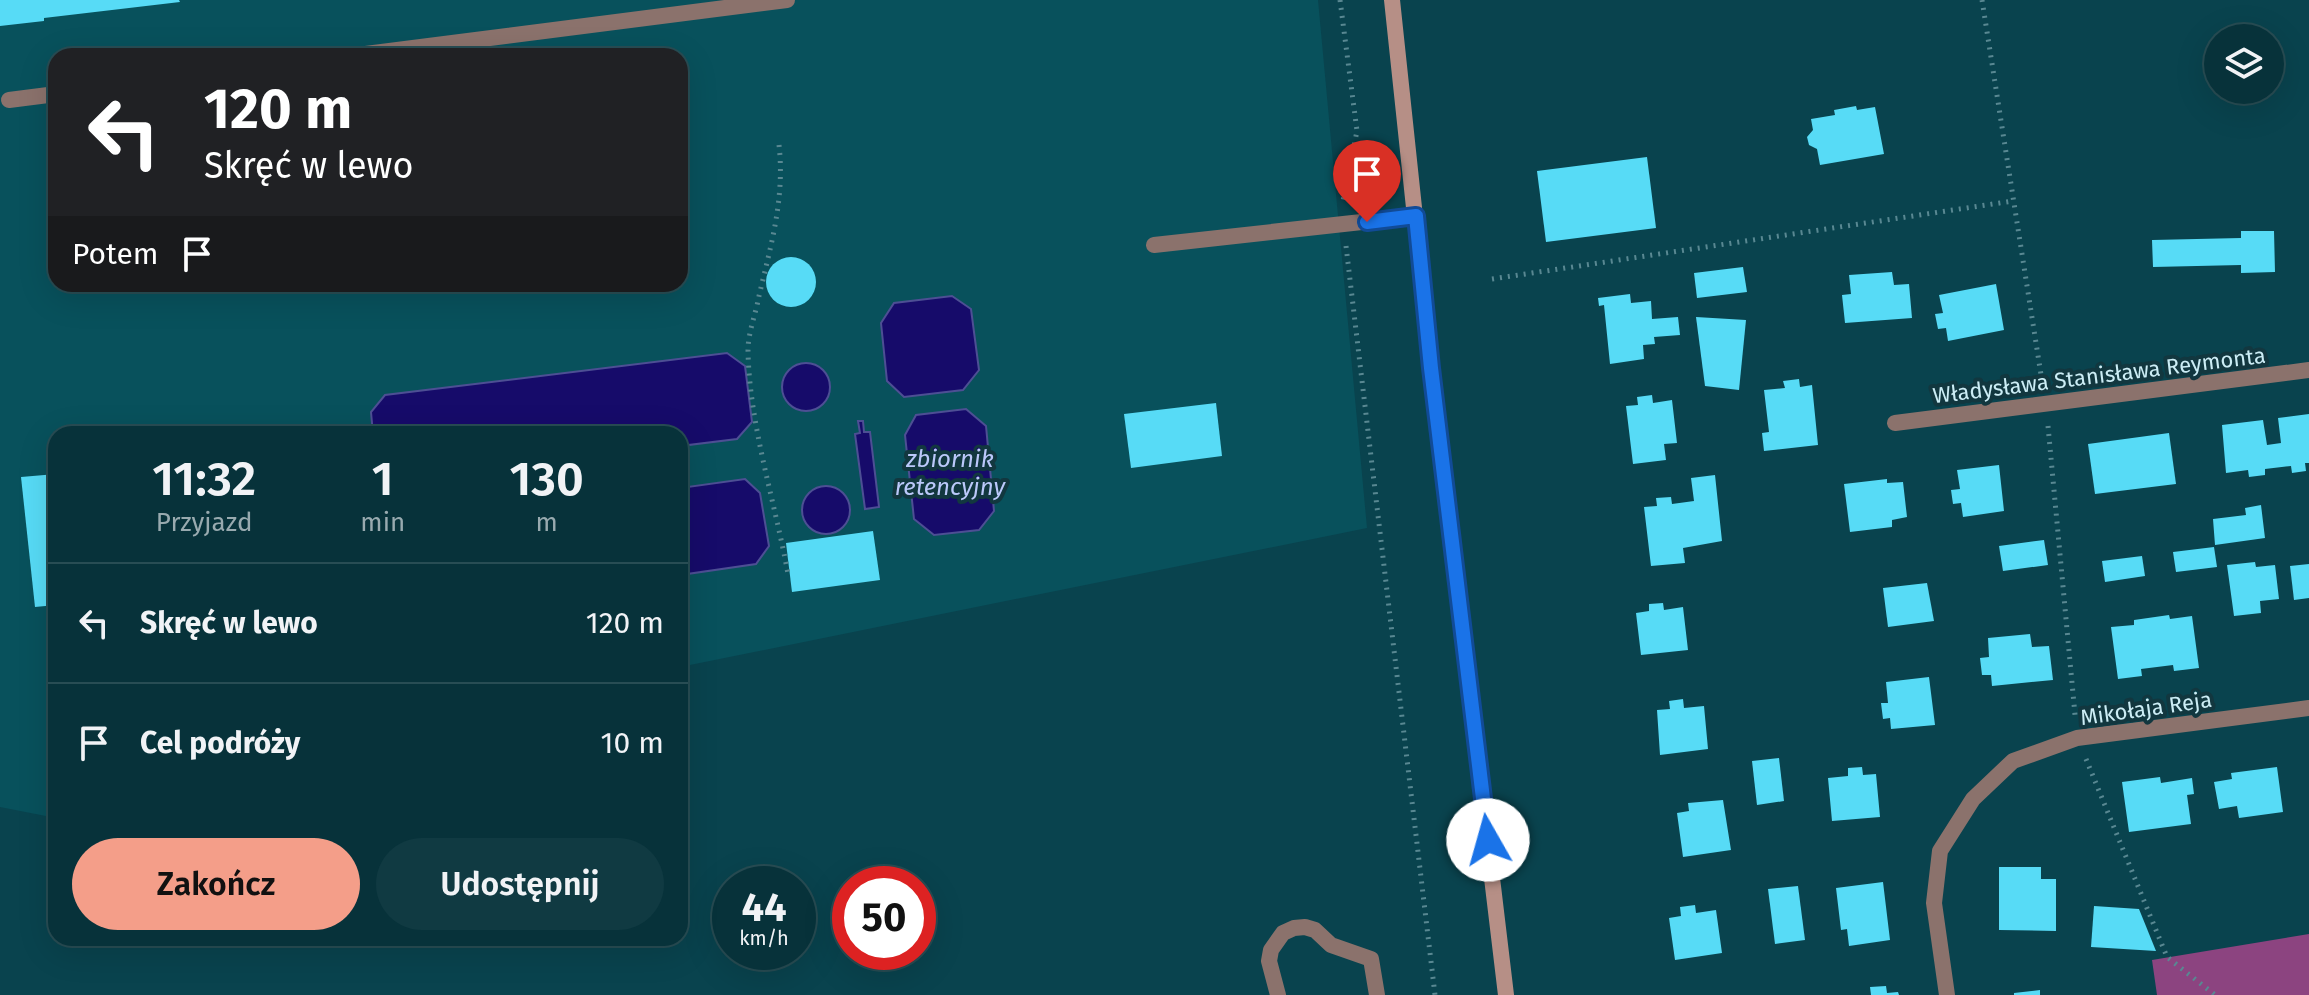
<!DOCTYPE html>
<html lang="pl">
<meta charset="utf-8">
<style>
:root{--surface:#07323a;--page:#103a42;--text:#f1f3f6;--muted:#98aaaf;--line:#284d54;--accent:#f49e89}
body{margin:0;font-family:"Fira Sans",sans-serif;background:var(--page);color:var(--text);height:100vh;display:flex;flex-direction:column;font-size:30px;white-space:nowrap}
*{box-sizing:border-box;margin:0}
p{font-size:26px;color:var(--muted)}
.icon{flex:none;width:44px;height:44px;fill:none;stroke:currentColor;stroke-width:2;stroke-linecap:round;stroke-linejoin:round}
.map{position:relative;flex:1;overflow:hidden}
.side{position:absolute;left:48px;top:426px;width:640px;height:520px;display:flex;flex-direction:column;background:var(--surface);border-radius:24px;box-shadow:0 8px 32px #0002,0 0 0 2px var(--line)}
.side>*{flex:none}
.top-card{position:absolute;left:48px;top:48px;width:640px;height:244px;border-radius:24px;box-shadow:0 8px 32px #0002,0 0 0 2px var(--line);background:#202124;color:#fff;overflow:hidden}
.tools{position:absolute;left:2204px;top:24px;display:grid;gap:16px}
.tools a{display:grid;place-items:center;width:80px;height:80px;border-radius:50%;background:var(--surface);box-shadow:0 8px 32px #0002,0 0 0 2px var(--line);font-size:40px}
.speed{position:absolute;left:712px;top:866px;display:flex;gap:16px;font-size:40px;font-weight:700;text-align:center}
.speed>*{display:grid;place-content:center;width:104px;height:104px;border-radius:50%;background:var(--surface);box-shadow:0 8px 32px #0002,0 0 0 2px var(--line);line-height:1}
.speed small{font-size:20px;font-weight:400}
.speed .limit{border:12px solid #d22;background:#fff;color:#111}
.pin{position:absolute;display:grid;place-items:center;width:68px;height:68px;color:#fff;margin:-82px -34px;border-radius:50% 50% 50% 0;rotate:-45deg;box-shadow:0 0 8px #0007}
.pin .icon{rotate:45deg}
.me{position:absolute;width:88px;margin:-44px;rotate:353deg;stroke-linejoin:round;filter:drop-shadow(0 0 6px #0008)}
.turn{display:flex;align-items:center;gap:28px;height:168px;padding:0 24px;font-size:36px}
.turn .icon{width:104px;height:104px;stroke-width:2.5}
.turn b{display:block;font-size:56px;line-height:68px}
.then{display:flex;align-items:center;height:76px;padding:0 24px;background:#0003;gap:16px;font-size:30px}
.eta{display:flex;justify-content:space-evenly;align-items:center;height:136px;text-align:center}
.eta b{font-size:48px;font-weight:600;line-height:56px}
.cta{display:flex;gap:16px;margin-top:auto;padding:16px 24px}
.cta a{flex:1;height:92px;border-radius:48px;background:var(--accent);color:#111;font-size:32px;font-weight:600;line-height:92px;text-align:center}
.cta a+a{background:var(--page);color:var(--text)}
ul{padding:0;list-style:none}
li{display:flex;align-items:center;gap:24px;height:120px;padding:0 24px;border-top:2px solid var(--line)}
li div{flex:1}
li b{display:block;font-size:30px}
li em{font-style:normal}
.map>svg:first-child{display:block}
</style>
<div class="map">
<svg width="2309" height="995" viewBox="0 0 2309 995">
<rect width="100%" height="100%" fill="#09434e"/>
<path fill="#08515c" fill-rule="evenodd" d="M0 0H1318L1367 528 680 667V434H56V818L0 807ZM56 56H680V284H56Z"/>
<path fill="#8c4480" d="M2309 934V995H2157L2152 960Z"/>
<g fill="#160b6a" stroke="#4d4f94" stroke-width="2">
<path d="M952 296 971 309 979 370 963 390 904 397 887 381 881 323 894 303Z"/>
<path d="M727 353 745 366 752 422 737 439 680 446V434H373L371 412 385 395Z"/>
<circle cx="806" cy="387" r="24"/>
<path d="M966 409 986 426 994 511 979 530 934 535 914 519 905 435 916 415Z"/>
<path d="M858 421H863L864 432H870L879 507 865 509 855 434 860 433Z"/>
<path d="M745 479 760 493 769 546 756 564 680 575V488Z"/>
<circle cx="826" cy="510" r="24"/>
</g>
<g fill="#57dbf6">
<path d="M0 0H179L180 2 44 18V21L0 26Z"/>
<path d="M1856 106 1857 110 1875 107 1884 154 1820 165 1817 149 1809 145 1807 137 1813 130 1811 119 1835 115 1834 110Z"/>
<path d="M1647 157 1656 228 1546 242 1537 171Z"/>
<path d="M2241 231H2274L2275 272 2241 273V265L2153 267 2152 240 2241 238Z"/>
<circle cx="791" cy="282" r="25"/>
<path d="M1743 267 1747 292 1697 298 1694 273Z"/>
<path d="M1892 272 1894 285 1909 284 1912 318 1845 323 1842 295 1851 294 1849 275Z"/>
<path d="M1996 284 2004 330 1948 341 1946 328 1938 329 1935 314 1943 313 1939 295Z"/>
<path d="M1630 294 1631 303 1651 301 1652 319 1678 317 1680 335 1654 337 1655 344 1643 345 1644 359 1610 364 1604 305 1599 306 1598 298Z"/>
<path d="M1696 317 1746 320 1739 390 1705 386Z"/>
<path d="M1799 379 1800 387 1812 385 1818 445 1764 451 1762 433 1769 432 1764 390 1785 388 1783 381Z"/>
<path d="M1652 395 1653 403 1672 400 1677 443 1664 444 1666 460 1633 464 1626 406 1638 405 1637 397Z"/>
<path d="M1216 403 1222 456 1131 468 1124 414Z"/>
<path d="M2309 414V463H2305L2306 471 2292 473 2291 466 2265 469V475L2249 477 2248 470 2226 473 2222 425 2263 420 2267 445 2281 443 2278 418Z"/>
<path d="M2169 433 2176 484 2095 494 2088 444Z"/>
<path d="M1999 465 2004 511 1963 517 1961 503 1953 504 1951 490 1960 489 1957 470Z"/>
<path d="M56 474V605L35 607 21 477Z"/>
<path d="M1715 475 1722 541 1683 548 1685 563 1651 566 1644 507 1657 506 1656 498 1671 497 1672 504 1694 501 1691 478Z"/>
<path d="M1887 479V483L1903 482 1907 517 1892 520V527L1850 532 1844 484Z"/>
<path d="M2261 505 2265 538 2215 545 2213 519 2246 515 2245 508Z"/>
<path d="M873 531 880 580 792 592 786 543Z"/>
<path d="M2044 540 2048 565 2003 571 1999 546Z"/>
<path d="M2214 547 2217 567 2176 572 2173 552Z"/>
<path d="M2142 556 2145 576 2105 582 2102 561Z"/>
<path d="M2255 562 2256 567 2275 565 2279 599 2260 601 2261 613 2234 616 2227 565Z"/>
<path d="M2309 564V598L2294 600 2290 566Z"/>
<path d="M1927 583 1934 621 1888 627 1883 588Z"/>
<path d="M1663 603 1664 610 1683 607 1688 650 1641 655 1636 613 1649 611V604Z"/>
<path d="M2169 615 2170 619 2192 616 2199 668 2174 671 2173 665 2141 669 2142 676 2118 679 2111 627 2134 625V620Z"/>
<path d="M2030 634 2032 647 2049 646 2053 680 1992 686 1991 675H1982L1980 658 1989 657 1988 638Z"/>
<path d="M1929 677 1935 725 1891 729 1890 718 1883 719 1881 703H1888L1886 682Z"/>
<path d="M1683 699 1684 708 1704 706 1708 749 1660 755 1657 710 1670 709 1669 701Z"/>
<path d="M1779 758 1784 801 1757 805 1752 761Z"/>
<path d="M1862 767 1863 775 1876 774 1880 817 1832 821 1828 778 1848 776V768Z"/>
<path d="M2277 767 2283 812 2239 818 2237 806 2219 809 2214 782 2232 779 2231 773Z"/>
<path d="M2160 777 2161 783 2192 778 2194 794 2187 795 2191 824 2129 832 2122 782Z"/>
<path d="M1723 800 1731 850 1683 857 1677 813 1689 811 1688 803Z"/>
<path d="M1999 867H2041V879H2056V931L1999 930Z"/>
<path d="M1883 882 1890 940 1849 946 1847 929 1841 930 1836 888Z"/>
<path d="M1798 886 1805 940 1775 944 1768 889Z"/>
<path d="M1695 905 1696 913 1716 910 1722 953 1675 960 1669 918 1681 916 1680 907Z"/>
<path d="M2094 906 2139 909 2156 951 2091 947Z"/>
<path d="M1886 986 1887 993 1898 992 1899 995H1871L1870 987Z"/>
<path d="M2040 990V995H2014V993Z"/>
</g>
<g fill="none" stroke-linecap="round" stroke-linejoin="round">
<g stroke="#598892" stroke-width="5" stroke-dasharray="2 6" stroke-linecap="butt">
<path d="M1340 0 1357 131 1343 201"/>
<path d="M1982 0 2042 381"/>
<path d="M779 145C785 198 771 245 759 296 756 313 748 333 748 350 749 423 775 502 788 574"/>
<path d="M1346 246 1435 995"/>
<path d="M1492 279 2013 201"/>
<path d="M2048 426 2075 715"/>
<path d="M2086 759 2167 957 2215 995"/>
</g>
<g stroke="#8b726c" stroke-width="16">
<path d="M350 56 787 0"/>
<path d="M9 100 56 94"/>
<path d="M1154 245 1416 216"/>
<path d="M1278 995 1269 961 1271 950 1283 933 1294 928 1305 927 1315 930 1331 945 1371 959 1377 995"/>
</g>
<g stroke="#8b726c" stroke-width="16">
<path d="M1895 423 2309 370"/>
<path d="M1947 995 1934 903 1940 851 1973 799 2013 761 2077 738 2309 708"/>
</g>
<path stroke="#b68f86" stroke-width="16" d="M1392 0 1431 368 1506 995"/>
</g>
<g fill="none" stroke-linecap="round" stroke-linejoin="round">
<g stroke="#114b97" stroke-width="20">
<path id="route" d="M1367 222 1416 216 1431 368 1488 840"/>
</g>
<use href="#route" stroke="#1a73e8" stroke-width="14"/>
</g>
<g text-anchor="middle" stroke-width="8" stroke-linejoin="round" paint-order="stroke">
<g font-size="22" fill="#ccedf5" stroke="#12373f">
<text transform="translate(2099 375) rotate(-7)" y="8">Władysława Stanisława Reymonta</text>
<text transform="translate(2146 708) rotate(-8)" y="8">Mikołaja Reja</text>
</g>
<g font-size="24" font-style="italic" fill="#bbc8fa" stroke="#12373f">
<text x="950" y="467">zbiornik<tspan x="950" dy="28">retencyjny</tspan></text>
</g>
</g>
</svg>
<div class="tools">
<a><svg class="icon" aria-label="layers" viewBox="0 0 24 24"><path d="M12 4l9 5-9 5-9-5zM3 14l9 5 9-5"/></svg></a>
</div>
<div class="speed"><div>44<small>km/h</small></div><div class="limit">50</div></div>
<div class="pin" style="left:1367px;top:222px;background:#d93025"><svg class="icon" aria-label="arrive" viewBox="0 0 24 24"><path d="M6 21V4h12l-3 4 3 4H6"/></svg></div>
<svg class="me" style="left:1488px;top:840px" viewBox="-20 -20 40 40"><circle r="19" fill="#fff"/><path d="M0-13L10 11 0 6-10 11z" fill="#1a73e8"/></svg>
<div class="top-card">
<div class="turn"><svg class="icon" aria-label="left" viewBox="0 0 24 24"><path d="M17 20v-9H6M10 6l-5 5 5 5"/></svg><div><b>120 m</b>Skręć w lewo</div></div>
<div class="then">Potem<svg class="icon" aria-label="arrive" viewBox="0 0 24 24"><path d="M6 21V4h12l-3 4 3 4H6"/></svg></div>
</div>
<section class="side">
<div class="eta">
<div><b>11:32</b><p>Przyjazd</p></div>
<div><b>1</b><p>min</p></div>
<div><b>130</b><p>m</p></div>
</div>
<ul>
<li><svg class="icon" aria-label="left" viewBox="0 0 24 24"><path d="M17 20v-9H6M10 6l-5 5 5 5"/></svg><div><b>Skręć w lewo</b></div><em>120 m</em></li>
<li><svg class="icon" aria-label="arrive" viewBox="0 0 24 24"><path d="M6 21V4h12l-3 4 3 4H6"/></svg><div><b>Cel podróży</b></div><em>10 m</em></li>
</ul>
<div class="cta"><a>Zakończ</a><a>Udostępnij</a></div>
</section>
</div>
